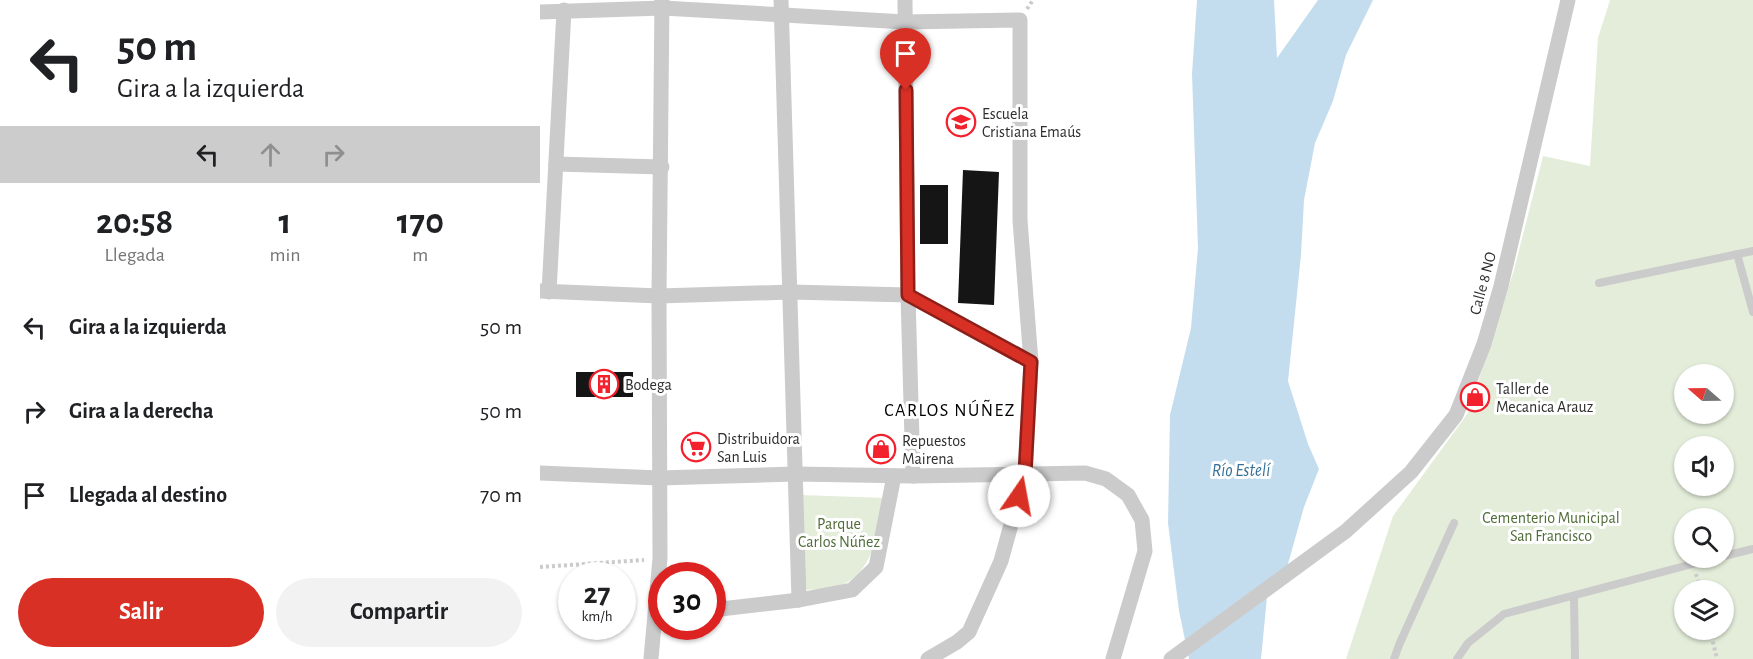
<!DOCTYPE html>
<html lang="es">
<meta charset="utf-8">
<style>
:root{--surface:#fff;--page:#f2f2f2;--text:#202124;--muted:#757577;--accent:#d93025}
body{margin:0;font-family:"Alegreya Sans",sans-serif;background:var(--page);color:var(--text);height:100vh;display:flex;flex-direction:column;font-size:22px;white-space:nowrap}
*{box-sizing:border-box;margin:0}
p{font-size:20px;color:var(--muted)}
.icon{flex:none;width:33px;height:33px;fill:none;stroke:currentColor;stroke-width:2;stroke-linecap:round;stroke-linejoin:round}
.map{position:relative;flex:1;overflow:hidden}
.panel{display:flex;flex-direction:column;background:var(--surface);width:540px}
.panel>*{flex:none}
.banner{background:#fff;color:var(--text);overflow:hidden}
.needle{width:39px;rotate:290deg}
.tools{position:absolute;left:1134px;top:364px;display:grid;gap:12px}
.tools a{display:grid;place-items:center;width:60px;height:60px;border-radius:50%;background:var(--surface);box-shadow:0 2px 4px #0004;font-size:30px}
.speed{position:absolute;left:18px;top:562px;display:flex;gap:12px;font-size:30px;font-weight:700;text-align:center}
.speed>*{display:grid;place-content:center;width:78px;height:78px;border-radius:50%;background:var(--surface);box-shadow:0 2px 4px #0004;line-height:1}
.speed small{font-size:15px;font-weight:400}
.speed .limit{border:9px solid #d22;background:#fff;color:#111}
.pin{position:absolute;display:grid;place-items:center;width:51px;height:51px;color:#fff;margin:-62px -26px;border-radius:50% 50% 50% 0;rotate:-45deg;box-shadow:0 0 6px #0007}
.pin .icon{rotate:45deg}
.me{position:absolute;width:66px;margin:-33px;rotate:12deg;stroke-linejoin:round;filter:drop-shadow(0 0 4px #0008)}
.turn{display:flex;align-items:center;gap:21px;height:126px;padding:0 18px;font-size:27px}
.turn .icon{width:78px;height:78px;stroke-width:2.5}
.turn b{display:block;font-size:42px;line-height:51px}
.lanes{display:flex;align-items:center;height:57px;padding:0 18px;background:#0003;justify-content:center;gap:30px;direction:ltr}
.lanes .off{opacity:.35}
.eta{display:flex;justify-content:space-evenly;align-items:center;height:102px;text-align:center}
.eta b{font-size:36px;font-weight:700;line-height:42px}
.action{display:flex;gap:12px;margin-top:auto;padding:12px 18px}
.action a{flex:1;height:69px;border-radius:36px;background:var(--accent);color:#fff;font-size:24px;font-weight:700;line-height:69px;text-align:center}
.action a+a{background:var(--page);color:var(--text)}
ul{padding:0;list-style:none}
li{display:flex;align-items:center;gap:18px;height:84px;padding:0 18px}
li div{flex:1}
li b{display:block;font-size:22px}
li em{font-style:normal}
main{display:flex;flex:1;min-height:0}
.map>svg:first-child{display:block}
</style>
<main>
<section class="panel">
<div class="banner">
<div class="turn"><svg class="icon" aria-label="left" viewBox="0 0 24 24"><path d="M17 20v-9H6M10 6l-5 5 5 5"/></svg><div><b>50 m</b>Gira a la izquierda</div></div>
<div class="lanes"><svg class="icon" aria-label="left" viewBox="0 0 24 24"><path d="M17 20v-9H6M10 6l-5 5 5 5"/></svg><svg class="icon off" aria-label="ahead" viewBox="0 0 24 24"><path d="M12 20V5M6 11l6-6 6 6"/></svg><svg class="icon off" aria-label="right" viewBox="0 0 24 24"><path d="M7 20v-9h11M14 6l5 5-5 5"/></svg></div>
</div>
<div class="eta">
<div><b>20:58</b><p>Llegada</p></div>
<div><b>1</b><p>min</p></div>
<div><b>170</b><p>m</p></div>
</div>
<ul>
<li><svg class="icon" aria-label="left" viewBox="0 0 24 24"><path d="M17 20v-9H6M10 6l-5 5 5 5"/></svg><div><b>Gira a la izquierda</b></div><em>50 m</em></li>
<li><svg class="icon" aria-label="right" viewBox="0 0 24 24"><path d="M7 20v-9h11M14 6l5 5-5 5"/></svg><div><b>Gira a la derecha</b></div><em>50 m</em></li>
<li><svg class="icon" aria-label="arrive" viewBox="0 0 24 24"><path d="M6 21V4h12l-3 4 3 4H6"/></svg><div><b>Llegada al destino</b></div><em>70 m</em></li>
</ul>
<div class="action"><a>Salir</a><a>Compartir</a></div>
</section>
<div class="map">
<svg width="1213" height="659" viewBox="0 0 1213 659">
<rect width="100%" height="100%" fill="#fff"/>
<g fill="#e4edda" fill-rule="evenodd">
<path d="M1070 0H1213V659H806L853 516 928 413 974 270 1003 156 1050 166 1058 38ZM1144 375H1184V414H1144ZM1144 447H1184V486H1144ZM1144 519H1184V558H1144ZM1144 591H1184V630H1144Z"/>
<path d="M260 495 347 498C338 531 333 579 293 588 284 590 274 589 265 590Z"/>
</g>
<path fill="#c4ddee" d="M657 0H734L737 58 778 0H833L806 55 793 101 775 143 764 200 761 255 748 381 768 444 779 469 764 507 746 571 727 597 721 659H649L639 611 628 523 630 415 651 328 658 248 652 74Z"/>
<g fill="#151515">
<path d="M423 170 459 172 454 305 418 303Z"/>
<rect x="380" y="185" width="28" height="59"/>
<rect x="36" y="372" width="57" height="25"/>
</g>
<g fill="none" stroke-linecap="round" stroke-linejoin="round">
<g stroke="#cbcbcb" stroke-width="4" stroke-dasharray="3 3" stroke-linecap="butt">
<path d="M487 9 493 0"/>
<path d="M0 567 104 560"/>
<path d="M1156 574 1161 591"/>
<path d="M1170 630 1177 659"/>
</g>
<g stroke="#cbcbcb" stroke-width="8">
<path d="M1197 254 1213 312"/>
<path d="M1059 283 1213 251"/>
<path d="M1184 556 1213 549"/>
<path d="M1034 596 1035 659"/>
<path d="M854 659 859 645 914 523"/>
<path d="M917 659 928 643 964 614 1175 558"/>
</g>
<g stroke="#cbcbcb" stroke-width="15">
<path d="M241 0 259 600"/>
<path d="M365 0 368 295 373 476"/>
<path d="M0 12 123 8 365 22 480 20V220L491 362 485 474 461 561 429 632 417 642 388 659"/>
<path d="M16 164 122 167"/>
<path d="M0 291 119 296 251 292 368 295 491 362"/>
<path d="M9 292 24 10"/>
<path d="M0 473 119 478 255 474 373 476 545 473 566 479 588 495 602 520 605 551 573 659"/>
<path d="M172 610 259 600 312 590 336 567 354 476"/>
<path d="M111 659 120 558 119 296 122 0"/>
<path d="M631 659 806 531 871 472 916 415 944 344 961 286 1028 0"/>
</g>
</g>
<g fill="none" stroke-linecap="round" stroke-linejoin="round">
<g stroke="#8d1f18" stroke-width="15">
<path id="route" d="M366 90 368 295 491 362 485 474 479 496"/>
</g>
<use href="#route" stroke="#d93025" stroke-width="10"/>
</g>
<defs>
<g id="school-ring" transform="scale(1.5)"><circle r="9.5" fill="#fff" stroke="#f3212d" stroke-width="1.5"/><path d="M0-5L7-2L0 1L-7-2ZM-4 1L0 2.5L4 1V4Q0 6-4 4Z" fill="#f3212d"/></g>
<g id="building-ring" transform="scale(1.5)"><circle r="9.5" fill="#fff" stroke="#f3212d" stroke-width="1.5"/><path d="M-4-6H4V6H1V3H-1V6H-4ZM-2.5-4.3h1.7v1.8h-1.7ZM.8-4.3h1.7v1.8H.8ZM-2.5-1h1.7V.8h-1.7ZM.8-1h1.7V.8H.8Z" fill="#f3212d"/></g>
<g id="shop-ring" transform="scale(1.5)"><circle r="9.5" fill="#fff" stroke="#f3212d" stroke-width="1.5"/><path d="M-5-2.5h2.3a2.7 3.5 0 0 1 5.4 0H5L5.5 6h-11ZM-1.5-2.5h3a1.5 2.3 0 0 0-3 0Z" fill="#f3212d"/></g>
<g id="supermarket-ring" transform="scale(1.5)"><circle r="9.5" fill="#fff" stroke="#f3212d" stroke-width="1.5"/><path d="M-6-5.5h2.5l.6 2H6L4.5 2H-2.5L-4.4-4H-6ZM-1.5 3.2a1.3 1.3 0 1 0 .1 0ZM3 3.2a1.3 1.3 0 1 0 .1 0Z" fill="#f3212d"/></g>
</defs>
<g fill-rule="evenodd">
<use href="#school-ring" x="421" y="122"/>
<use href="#building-ring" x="64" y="384"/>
<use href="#shop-ring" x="935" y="397"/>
<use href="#supermarket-ring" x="156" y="447"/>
<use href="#shop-ring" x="341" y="449"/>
</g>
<g text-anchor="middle" stroke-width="6" stroke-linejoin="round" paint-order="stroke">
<g font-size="16" fill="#2e2e2e" stroke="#fff" text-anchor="start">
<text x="442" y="119">Escuela<tspan x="442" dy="18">Cristiana Emaús</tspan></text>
<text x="85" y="390">Bodega</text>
<text x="956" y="394">Taller de<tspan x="956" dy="18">Mecanica Arauz</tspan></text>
<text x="177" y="444">Distribuidora<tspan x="177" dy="18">San Luis</tspan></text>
<text x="362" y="446">Repuestos<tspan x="362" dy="18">Mairena</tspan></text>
</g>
<g font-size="16" fill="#2e2e2e" stroke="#fff">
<text transform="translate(942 283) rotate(-75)" y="6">Calle 8 NO</text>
</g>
<g font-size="16" fill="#506d38" stroke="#fff">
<text x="1011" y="523">Cementerio Municipal<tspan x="1011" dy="18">San Francisco</tspan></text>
<text x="299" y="529">Parque<tspan x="299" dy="18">Carlos Núñez</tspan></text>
</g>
<g font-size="18" letter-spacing="1.5" fill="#000" stroke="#fff">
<text x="410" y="416">CARLOS NÚÑEZ</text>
</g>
<g font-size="18" font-style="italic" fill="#356f96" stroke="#fff">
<text x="701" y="476">Río Estelí</text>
</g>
</g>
</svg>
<div class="tools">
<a><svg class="needle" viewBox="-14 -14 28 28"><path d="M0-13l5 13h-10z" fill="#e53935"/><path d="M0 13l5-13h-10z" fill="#757577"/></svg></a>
<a><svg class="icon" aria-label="sound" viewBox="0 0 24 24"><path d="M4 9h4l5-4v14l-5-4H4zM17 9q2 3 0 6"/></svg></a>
<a><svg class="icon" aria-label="search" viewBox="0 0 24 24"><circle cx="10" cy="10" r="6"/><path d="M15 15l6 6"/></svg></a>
<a><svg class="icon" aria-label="layers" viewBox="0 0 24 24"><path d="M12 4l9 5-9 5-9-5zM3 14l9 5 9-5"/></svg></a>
</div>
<div class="speed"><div>27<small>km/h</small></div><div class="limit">30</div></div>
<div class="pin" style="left:366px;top:90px;background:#d93025"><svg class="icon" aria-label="arrive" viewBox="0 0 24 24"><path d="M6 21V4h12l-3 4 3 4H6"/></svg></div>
<svg class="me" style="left:479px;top:496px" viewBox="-20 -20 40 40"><circle r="19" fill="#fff"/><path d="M0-13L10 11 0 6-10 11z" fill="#d93025"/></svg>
</div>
</main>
